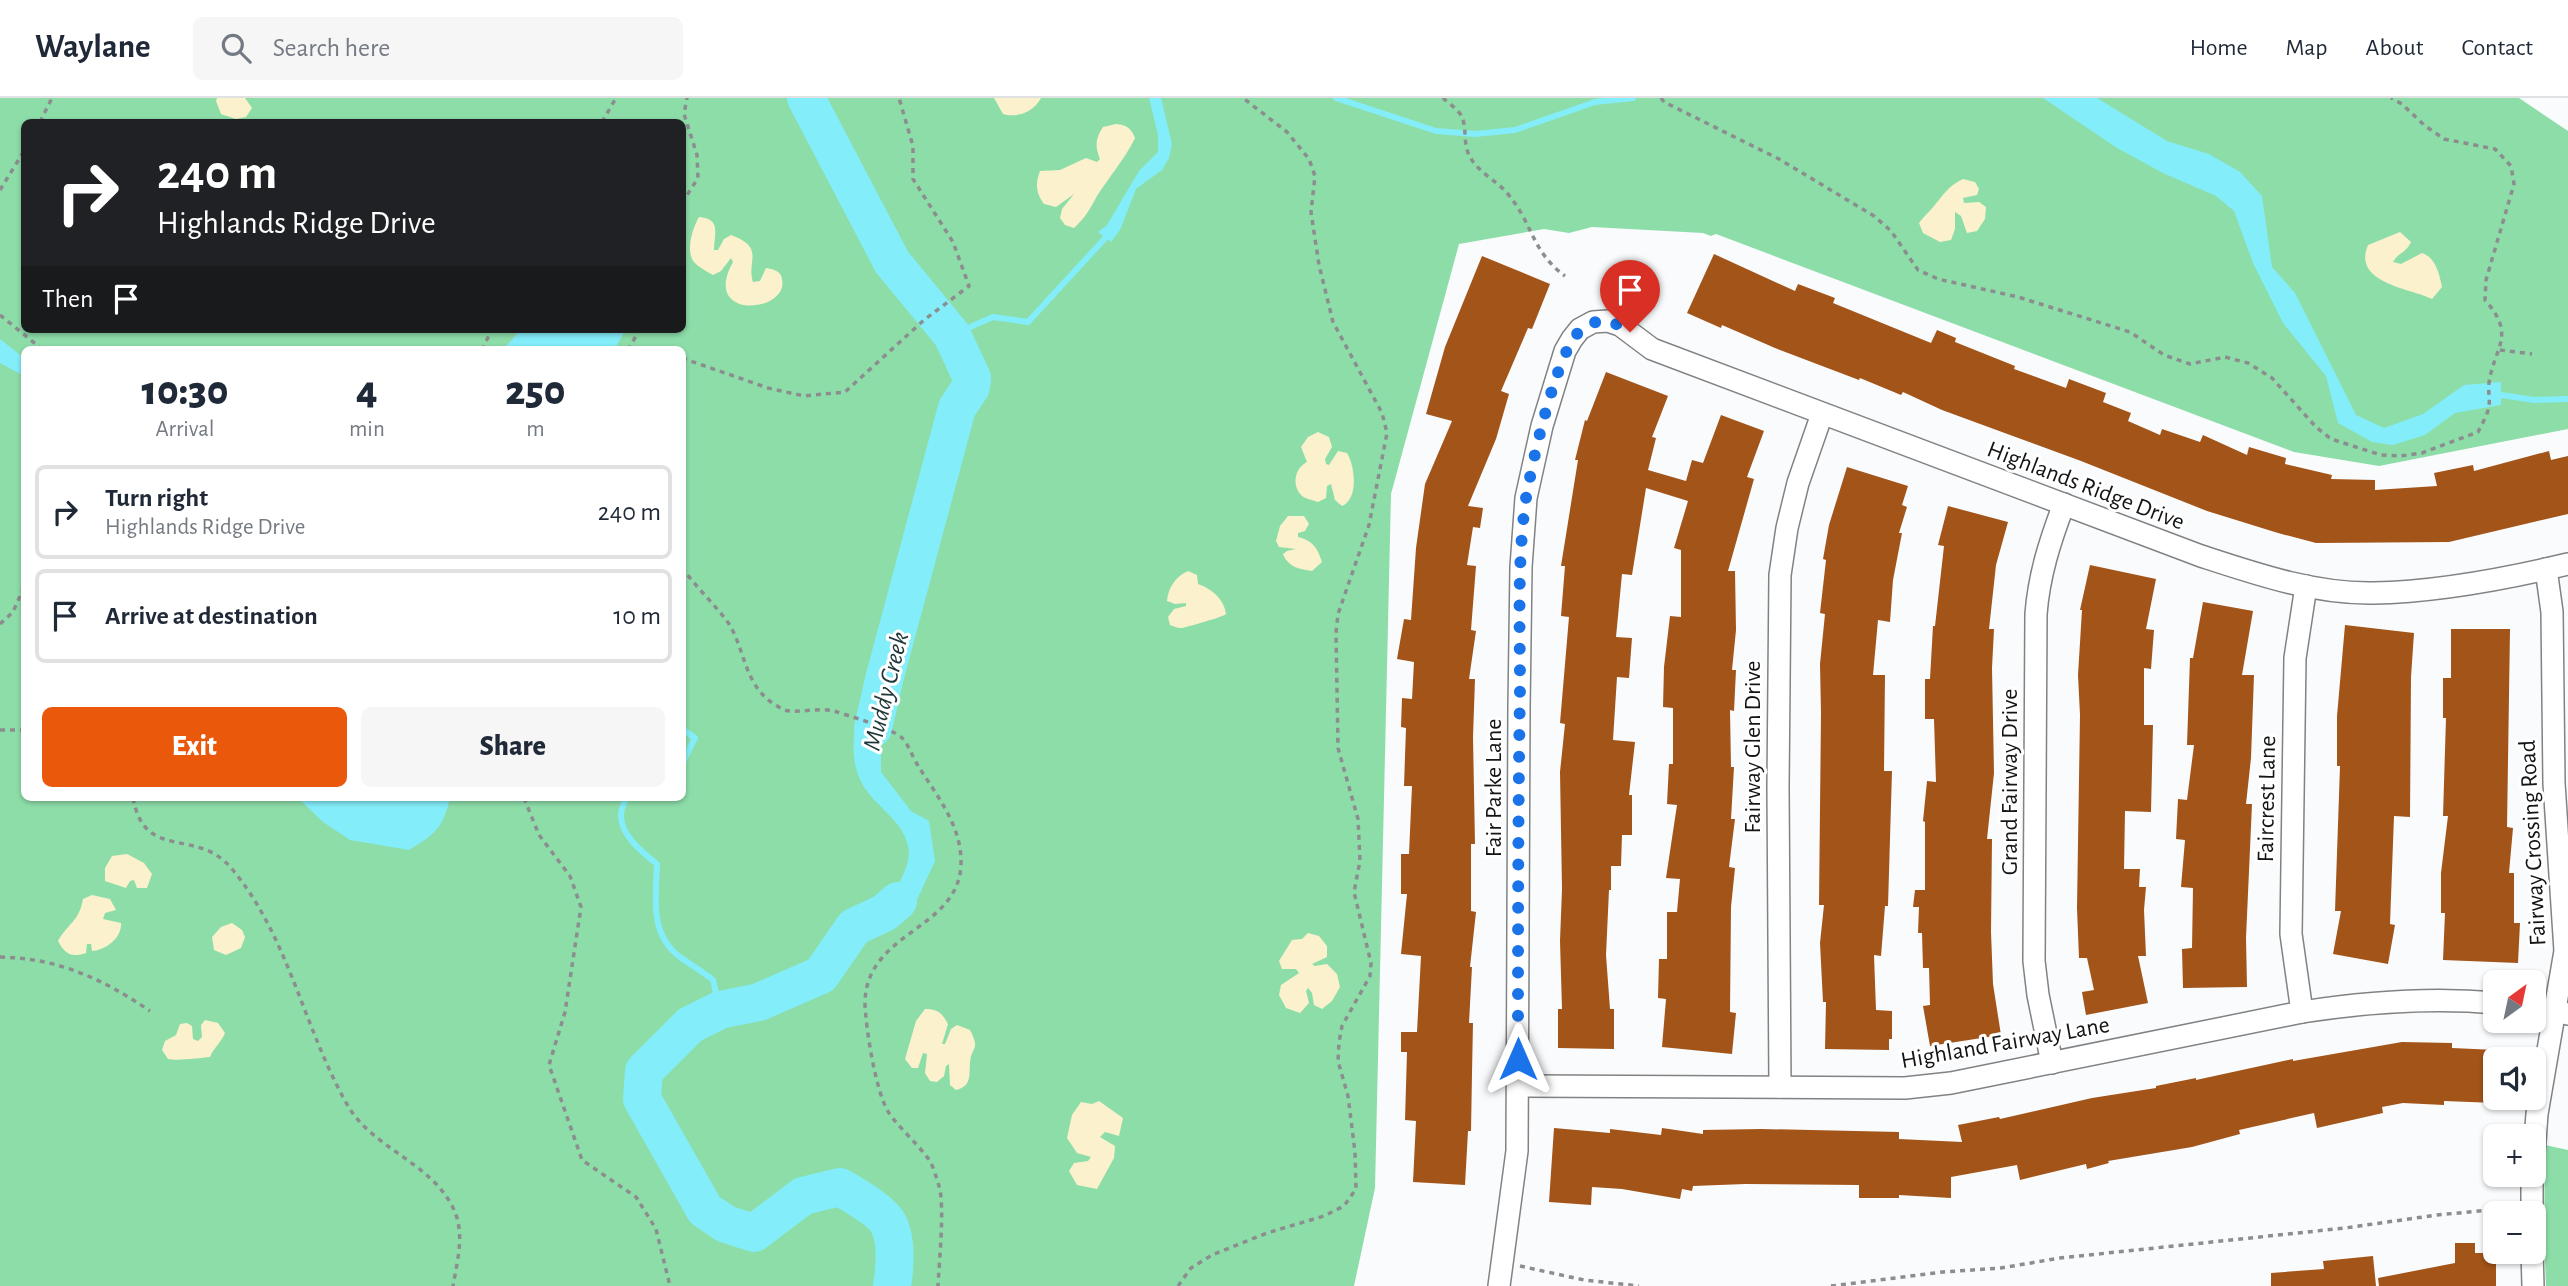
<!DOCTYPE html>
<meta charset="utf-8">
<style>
:root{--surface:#fff;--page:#f6f6f7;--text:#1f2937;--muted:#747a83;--line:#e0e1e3;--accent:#ea580c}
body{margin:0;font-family:"Alegreya Sans",sans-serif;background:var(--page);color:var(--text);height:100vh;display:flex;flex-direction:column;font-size:26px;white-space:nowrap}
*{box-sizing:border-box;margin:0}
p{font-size:23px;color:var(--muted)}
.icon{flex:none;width:38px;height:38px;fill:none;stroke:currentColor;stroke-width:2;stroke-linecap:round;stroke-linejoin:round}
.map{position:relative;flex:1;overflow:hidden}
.details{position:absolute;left:21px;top:248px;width:665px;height:455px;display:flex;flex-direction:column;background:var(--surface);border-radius:10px;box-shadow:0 2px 5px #0004}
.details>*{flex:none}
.top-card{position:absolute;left:21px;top:21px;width:665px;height:214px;border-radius:10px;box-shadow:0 2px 5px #0004;background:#202124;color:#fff;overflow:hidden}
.needle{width:46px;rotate:33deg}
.buttons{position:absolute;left:2483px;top:872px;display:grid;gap:14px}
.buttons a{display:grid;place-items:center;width:63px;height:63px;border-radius:10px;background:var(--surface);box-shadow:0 2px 5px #0004;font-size:35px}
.pin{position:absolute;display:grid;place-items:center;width:60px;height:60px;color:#fff;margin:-72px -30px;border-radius:50% 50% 50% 0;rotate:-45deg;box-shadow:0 0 7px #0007}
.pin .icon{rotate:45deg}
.me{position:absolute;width:77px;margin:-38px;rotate:0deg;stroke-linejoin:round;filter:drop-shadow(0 0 5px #0008)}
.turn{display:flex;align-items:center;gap:24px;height:147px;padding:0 21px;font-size:32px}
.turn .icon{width:91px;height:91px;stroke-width:2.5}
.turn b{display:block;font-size:49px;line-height:60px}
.then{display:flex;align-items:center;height:66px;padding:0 21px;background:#0003;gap:14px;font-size:26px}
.eta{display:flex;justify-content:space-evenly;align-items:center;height:119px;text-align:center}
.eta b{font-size:42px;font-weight:800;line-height:49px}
.primary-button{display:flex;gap:14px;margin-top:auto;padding:14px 21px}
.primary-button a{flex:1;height:80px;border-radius:10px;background:var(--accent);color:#fff;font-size:28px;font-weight:800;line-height:80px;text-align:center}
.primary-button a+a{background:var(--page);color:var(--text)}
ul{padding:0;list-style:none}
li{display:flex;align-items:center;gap:21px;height:94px;margin:0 14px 10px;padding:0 7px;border:4px solid var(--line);border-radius:10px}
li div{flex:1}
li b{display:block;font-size:26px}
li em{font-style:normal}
header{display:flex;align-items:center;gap:42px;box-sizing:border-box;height:98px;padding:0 35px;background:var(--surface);border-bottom:2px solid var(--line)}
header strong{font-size:33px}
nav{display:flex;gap:38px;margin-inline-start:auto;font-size:24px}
.search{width:490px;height:63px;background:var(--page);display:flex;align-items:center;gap:18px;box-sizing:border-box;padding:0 24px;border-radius:10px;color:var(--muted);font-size:26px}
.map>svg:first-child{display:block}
</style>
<header>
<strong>Waylane</strong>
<div class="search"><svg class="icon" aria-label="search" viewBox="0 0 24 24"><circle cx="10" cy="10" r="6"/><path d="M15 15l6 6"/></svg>Search here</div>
<nav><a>Home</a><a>Map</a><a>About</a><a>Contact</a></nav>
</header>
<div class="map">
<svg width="2568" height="1188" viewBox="0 0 2568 1188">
<rect width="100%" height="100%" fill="#f9fbfd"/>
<g fill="#8ddda9" fill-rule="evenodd">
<path d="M0 0H2519L2568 33V331L2379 368 2294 354 1716 136 1711 138 1703 135 1592 129 1569 135 1544 131 1459 146 1391 396 1375 1090 1354 1188H0ZM24 24H682V231H24ZM24 252H682V700H24Z"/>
<path d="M2545 1047 2568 1052V1188H2546L2544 1142Z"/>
</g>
<g fill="#fbf1cc">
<path d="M217 0H245L252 10 246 19 236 21 221 16 216 3Z"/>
<path d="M994 0H1041C1034 14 1017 20 1003 16Z"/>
<path d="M1116 26C1127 27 1131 30 1135 40 1125 61 1109 79 1097 98 1090 111 1085 120 1074 130L1065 127 1060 120 1062 111 1074 96 1056 109 1044 106C1036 95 1035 86 1040 73L1060 72 1086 60 1097 64 1100 61C1095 48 1095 41 1103 29Z"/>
<path d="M1963 81 1975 84 1979 91 1977 97 1963 100 1964 105 1979 104 1986 109 1985 121 1977 133 1967 135 1961 118 1955 114V131L1951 142 1940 144 1923 135 1919 125C1924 118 1929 114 1934 108 1944 96 1948 88 1963 81Z"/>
<path d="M699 119C722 121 714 136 714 152H718L724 141 731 137C766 150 746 163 753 184L760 183 766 170C773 171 781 173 782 181 790 215 700 223 733 164L731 160 721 173 713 177C708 174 698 169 694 164 685 153 693 129 699 119Z"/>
<path d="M2400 134 2411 144C2406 155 2398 155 2393 164L2401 166 2422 155C2436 160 2439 175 2442 189L2432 201C2409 190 2352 185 2368 147Z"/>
<path d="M1318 334 1329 339 1332 349 1325 361 1326 366 1329 367 1338 353 1347 355C1355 368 1359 401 1342 408L1335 402 1331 386 1327 388 1326 400 1318 404C1313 402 1306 401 1302 398 1291 387 1295 370 1307 364L1301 349 1308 339Z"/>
<path d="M1288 418H1304L1309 426 1305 433 1298 435V439C1313 443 1317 449 1322 464L1312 473C1299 471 1288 469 1283 456L1287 453 1296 451 1279 449 1276 443 1280 428Z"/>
<path d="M1188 473 1197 477 1198 486C1212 491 1224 501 1226 516 1223 519 1187 529 1182 530 1177 530 1175 529 1170 527L1168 519 1174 511 1186 508V505L1175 506 1167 503C1168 490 1176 478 1188 473Z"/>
<path d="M127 756 144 765 152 776 147 790H137L134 782 130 783 126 790 105 783V770L112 758Z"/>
<path d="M92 797 110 801 116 812 105 815 103 821 121 825C122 840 106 852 92 853L91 846H87L86 855C71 860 65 856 58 843 68 825 79 824 83 801Z"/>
<path d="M232 825 242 832 245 839 241 850 226 857 214 852 212 839 221 829Z"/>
<path d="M1308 835 1319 838 1327 848V859L1312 866 1315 868 1327 866 1337 876 1340 889 1332 903 1322 911 1314 907 1312 895 1308 890 1306 893 1309 905 1300 915 1286 910 1279 897 1281 887 1299 875 1296 871H1282L1279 863 1292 842 1302 841Z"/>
<path d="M925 911C938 911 942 915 948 926L942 946H945L951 931 957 927 970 932C981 953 971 948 970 965 969 977 972 988 956 992L950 987 949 966 946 968 944 978 937 984 930 983 925 975 927 956 923 955 918 970H912L905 961 916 923Z"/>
<path d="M205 922 218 925 225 935C221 945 214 949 210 959 200 960 178 963 168 961L162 952 165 943 176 937 180 926 187 925 192 928 193 941 198 943 202 939 201 927Z"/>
<path d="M1099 1003 1123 1020 1119 1038 1105 1034 1100 1039 1115 1048 1114 1060 1097 1091 1077 1087 1069 1073 1074 1065 1088 1063 1091 1059 1077 1055 1067 1040 1072 1017 1081 1004 1092 1006Z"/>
</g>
<g fill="#83edf9">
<path d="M1149 0H1161L1172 46 1169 60 1162 72 1136 91 1120 132 1111 144 1098 134 1107 127 1139 73 1158 54V37Z"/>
<path d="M2043 0H2097L2167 43 2209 56 2240 74 2262 98 2272 169 2295 195 2356 317 2384 330 2423 316 2464 287 2501 284V307L2455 315 2425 337 2393 347 2372 344 2338 325 2326 278 2283 225 2253 165 2234 113 2216 98 2163 75 2117 50Z"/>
<path d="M521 231H626L614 252H503Z"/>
<path d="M0 241 24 260V278L0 265Z"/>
<path d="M870 572 899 584 881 645V674L911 713 929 723 935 763 915 806 857 848 852 812 895 796C899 785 909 767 909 755 907 721 870 708 859 679 845 644 861 606 870 572Z"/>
<path d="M298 700H450C443 730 435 736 409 752L350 742 323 724Z"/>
</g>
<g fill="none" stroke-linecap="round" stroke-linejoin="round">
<g stroke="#83edf9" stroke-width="6">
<path d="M1336 0 1436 33 1475 36 1515 32 1595 4 1633 0"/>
<path d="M952 237 993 219 1028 224 1109 136"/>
<path d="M2493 298 2501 297 2534 302 2568 301"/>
<path d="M682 631 695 640 682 666"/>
<path d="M626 700C625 704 621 711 621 716 620 737 642 754 657 766 656 800 649 836 680 859 691 867 702 873 713 882L720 912"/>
</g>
<g stroke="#83edf9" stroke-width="38">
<path d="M806 0 892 164 952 237 972 280 971 289 957 310 885 578 873 630"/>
<path d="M892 1188C895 1171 897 1143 889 1127 883 1113 853 1097 840 1089L803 1098 754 1135 726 1126 705 1112 642 1001 644 973 690 927 720 912 759 904 821 877 854 829 884 815 898 803"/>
</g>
</g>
<g fill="#a35419">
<path d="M1714 156 1795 193 1798 186 1835 200 1833 205 1931 245 1937 232 1956 240 1955 244 2015 268 2014 271 2066 290 2069 281 2106 295 2103 304 2131 315 2128 323 2160 337 2162 331 2200 344 2203 337 2247 357 2249 349 2286 360 2285 366 2332 377 2331 381 2375 382V392L2437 388 2434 375 2473 367 2474 373 2549 353 2551 362 2568 358V416L2449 444 2316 445 2278 435 2207 413 2081 363 1942 312 1903 294 1901 297 1860 280 1859 282 1775 250 1722 227 1721 230 1687 215Z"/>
<path d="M1482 158 1550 186 1532 231 1528 230 1501 293 1509 296 1496 341 1468 408 1483 410 1480 430 1473 429 1467 467 1476 468 1471 532 1476 533 1469 581H1475L1473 639 1475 746H1471V813L1476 814 1470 869H1472L1469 925H1473L1472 975 1471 1033H1468L1465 1087 1413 1084 1416 1023 1405 1022 1407 954H1401V934H1417L1421 858 1401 856 1407 796H1401V756H1409L1412 688H1404L1406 630 1401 629 1402 600 1412 601 1414 564 1397 561 1404 521 1411 522 1416 450 1425 386 1452 323 1426 316 1445 249Z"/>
<path d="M1606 274 1668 298 1652 339 1656 340 1648 372 1686 383 1692 362 1703 365 1721 317 1764 333 1747 379 1754 381 1728 473H1735L1736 532 1732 572H1736L1734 613 1730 612 1731 669H1734L1731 721H1735L1729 769 1735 770 1731 809 1730 914 1736 915 1732 956 1662 949 1666 901 1658 900 1659 861H1667V814H1677L1680 781 1666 780 1677 707 1667 706 1669 666H1673V610L1663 609 1664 569 1670 518 1681 519V452L1674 450 1688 403 1646 390 1632 477 1622 476 1616 539 1632 540 1629 580 1617 579 1613 642 1635 644 1629 697H1632V737H1622L1621 768H1611V792H1609L1606 857 1610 911H1614V951L1558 950V911H1562L1560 843 1562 791 1560 674 1565 626 1560 625 1569 519 1561 518 1565 468H1561L1578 362H1575L1585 322 1587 323Z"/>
<path d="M1847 369 1908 388 1902 407 1907 409 1899 435H1902L1893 482 1890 524 1878 522 1873 577H1885L1884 673H1892L1888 808H1885L1881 858 1874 857 1876 912 1892 913V941H1889V952L1825 951 1826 904H1823L1820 845 1824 807H1819L1821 615 1820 566 1825 516 1820 515 1826 462 1823 461 1829 427Z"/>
<path d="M1948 408 2008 424 1996 467 1989 531H1994L1992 570 1994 675 1987 741H1992L1991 834 1993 886 2001 937 1930 948 1923 908 1930 907 1929 870H1923L1922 835H1918L1919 809H1913L1915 792H1925V724L1923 723 1927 683 1936 684 1934 621H1925V581H1930L1933 528H1935L1944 448 1938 447Z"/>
<path d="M2090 467 2156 481 2146 531 2154 532 2151 571 2144 570V627H2153L2151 714 2125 713 2124 771H2140L2139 789H2146L2144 812 2146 858H2138L2148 905 2086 917 2082 894 2094 892 2087 860H2079L2077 810 2080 617 2078 577 2082 512H2080Z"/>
<path d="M2203 504 2253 513 2242 577H2254L2251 660 2246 706H2252L2246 840 2247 889 2183 890 2182 851 2192 850 2193 790 2181 789 2185 742 2176 741 2178 701 2187 702 2194 647H2187L2190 560H2193Z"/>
<path d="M2345 527 2414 535 2411 579 2410 719 2394 718 2390 826 2395 827 2388 866 2333 856 2341 813H2335L2340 668H2337V618Z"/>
<path d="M2451 531H2510L2507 729 2513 730 2509 775H2514V825H2520L2518 865 2443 862 2445 815H2441V775L2448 718H2443L2446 620H2443V580H2451Z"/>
<path d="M2402 944 2452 945V950L2496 952V1005L2444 1003V1007L2403 1005 2382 1009 2383 1015 2317 1030 2314 1015 2239 1032 2240 1036 2192 1049 2108 1063 2109 1065 2087 1071 2086 1066 2020 1082 2017 1067 1951 1079V1100L1899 1097V1100H1859V1087L1745 1086 1693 1088 1692 1093 1682 1091 1680 1101 1622 1091 1592 1089 1591 1107 1549 1104 1554 1030 1610 1035V1031L1661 1037 1662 1030 1703 1036V1032L1761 1031 1899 1034V1041L1962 1044 1958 1027 1999 1019 2000 1021 2092 1000 2156 990V988L2196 980V982L2293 961V963Z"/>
<path d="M2455 1145H2475V1155H2496V1188H2379L2378 1180 2455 1165Z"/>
<path d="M2373 1158 2376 1188H2271V1175L2324 1171 2323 1163Z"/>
</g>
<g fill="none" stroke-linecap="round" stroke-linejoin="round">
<g stroke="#808284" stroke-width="24">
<g id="minor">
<path d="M2534 909 2568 916"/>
<path d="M2302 914 2291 836 2295 560 2306 488"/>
<path d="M2052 965 2038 897 2034 863 2036 516C2039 477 2050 443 2064 406"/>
<path d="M1518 988 1905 990 1951 985 2302 914C2366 904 2431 899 2496 905"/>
<path d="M1780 989 1778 689 1780 477 1787 430 1798 385 1822 316"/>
<path d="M2534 1056 2537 1016 2565 853 2554 685 2552 514 2546 471"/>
<path d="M2532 1115V1076"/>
<path d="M2532 1153 2533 1188"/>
<path d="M1499 1188 1517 1053 1519 609 1521 469 1526 400 1542 328 1565 253 1572 241 1580 231 1593 224 1608 223 1620 227 1652 251 2201 458C2256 476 2314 496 2373 495 2438 494 2505 481 2568 466"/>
</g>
</g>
<g stroke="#8b8d8e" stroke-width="3.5" stroke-dasharray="5 5" stroke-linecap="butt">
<path d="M1443 0C1448 5 1459 12 1462 19 1467 31 1463 45 1469 57 1477 74 1495 81 1507 95 1533 125 1531 153 1565 178"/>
<path d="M1661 0 1664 4 1779 61 1874 118 1891 133 1918 172 1938 181 2018 199 2130 234 2164 257 2190 266 2225 259 2248 265 2272 280 2316 329 2331 341 2381 357 2400 358 2422 355 2478 334C2482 326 2488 316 2489 308 2490 300 2488 293 2489 285 2494 249 2517 238 2485 202L2486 182 2514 86 2511 68 2495 51 2444 41 2424 27 2402 6 2391 0"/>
<path d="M40 24 52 0"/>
<path d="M602 24 616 0"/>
<path d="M0 92 24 53"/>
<path d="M682 105 698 80 697 57 684 16 687 0"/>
<path d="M0 217 43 252"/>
<path d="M482 252 492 231"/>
<path d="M628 252 640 231"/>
<path d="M652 252H657"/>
<path d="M2500 252 2532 256"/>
<path d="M682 260 768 290 804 298 845 294 924 222 969 188 953 144 913 81V48L899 0"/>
<path d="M682 469C696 490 715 506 729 526 745 552 744 584 771 604 775 606 781 611 784 612 799 616 820 608 837 614 850 618 892 631 901 639 908 645 912 658 917 666 936 697 962 727 961 766 959 833 864 833 865 907 866 931 876 996 889 1015 900 1031 915 1043 927 1059 933 1066 936 1079 939 1088 945 1108 939 1165 938 1188"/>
<path d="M0 526 13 514 24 489"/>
<path d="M0 632H24"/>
<path d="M133 700C145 765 197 728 232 771 289 839 304 932 348 1008 372 1049 428 1064 451 1106 466 1132 458 1159 453 1188"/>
<path d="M524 700 539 737 570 778 581 809 565 914 549 967 582 1062 636 1099 656 1131 670 1188"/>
<path d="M0 859C58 860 103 881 150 913"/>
<path d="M1520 1168 1584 1182 1639 1188"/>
<path d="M1178 1188 1191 1170 1212 1157 1267 1135 1324 1118 1344 1108 1356 1091 1355 1054 1348 998 1338 963 1339 944 1342 928 1370 878 1371 865 1354 794 1360 763 1358 721 1338 650 1336 535 1338 516 1369 427 1387 335 1382 315 1333 224 1319 167 1311 114 1315 78 1309 61 1287 34 1243 0"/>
<path d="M1831 1188 1943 1174 2001 1170 2060 1160 2345 1130 2437 1117 2511 1110"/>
</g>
<use href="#minor" stroke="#fff" stroke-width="21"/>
</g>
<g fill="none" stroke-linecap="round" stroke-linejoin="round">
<path stroke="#1a73e8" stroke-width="12" stroke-dasharray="0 21.6" d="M1518 961C1518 837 1518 714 1520 590 1520 527 1517 462 1526 400 1532 366 1557 249 1582 231 1598 218 1615 223 1630 234"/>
</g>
<g text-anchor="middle" stroke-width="6" stroke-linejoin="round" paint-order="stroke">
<g font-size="24" fill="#131415" stroke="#fff">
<text transform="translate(2086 387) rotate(21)" y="8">Highlands Ridge Drive</text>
<text transform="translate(1752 649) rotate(-90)" y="8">Fairway Glen Drive</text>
<text transform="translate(2009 684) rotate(-90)" y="8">Grand Fairway Drive</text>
<text transform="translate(1493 690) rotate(-90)" y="8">Fair Parke Lane</text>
<text transform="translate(2266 701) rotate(-89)" y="8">Faircrest Lane</text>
<text transform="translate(2532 745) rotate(-93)" y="8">Fairway Crossing Road</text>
<text transform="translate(2005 944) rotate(-10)" y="8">Highland Fairway Lane</text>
</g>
<g font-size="26" font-style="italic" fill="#1d3639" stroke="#fff">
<text transform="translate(885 593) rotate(-76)" y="9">Muddy Creek</text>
</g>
</g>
</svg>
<div class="buttons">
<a><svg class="needle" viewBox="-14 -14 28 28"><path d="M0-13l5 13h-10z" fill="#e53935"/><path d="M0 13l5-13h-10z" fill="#747a83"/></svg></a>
<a><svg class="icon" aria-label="sound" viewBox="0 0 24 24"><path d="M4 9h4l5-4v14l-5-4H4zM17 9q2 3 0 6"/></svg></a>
<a>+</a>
<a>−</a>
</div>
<div class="pin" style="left:1630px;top:234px;background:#d93025"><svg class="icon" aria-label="arrive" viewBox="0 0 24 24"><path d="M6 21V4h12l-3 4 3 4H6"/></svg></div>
<svg class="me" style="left:1518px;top:961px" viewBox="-20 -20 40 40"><path d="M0-17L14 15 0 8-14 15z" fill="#1a73e8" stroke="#fff" stroke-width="4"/></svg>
<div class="top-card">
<div class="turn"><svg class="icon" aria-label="right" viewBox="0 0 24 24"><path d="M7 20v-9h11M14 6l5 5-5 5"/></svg><div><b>240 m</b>Highlands Ridge Drive</div></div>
<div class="then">Then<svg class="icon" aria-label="arrive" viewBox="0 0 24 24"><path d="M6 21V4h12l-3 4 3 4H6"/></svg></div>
</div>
<section class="details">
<div class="eta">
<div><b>10:30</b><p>Arrival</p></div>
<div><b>4</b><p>min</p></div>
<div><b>250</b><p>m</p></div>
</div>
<ul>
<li><svg class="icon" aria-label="right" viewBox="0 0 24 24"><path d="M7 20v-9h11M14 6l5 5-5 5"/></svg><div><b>Turn right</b><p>Highlands Ridge Drive</p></div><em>240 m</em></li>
<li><svg class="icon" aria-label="arrive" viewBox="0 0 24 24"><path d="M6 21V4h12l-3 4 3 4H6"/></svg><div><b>Arrive at destination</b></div><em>10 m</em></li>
</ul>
<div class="primary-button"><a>Exit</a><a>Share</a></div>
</section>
</div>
